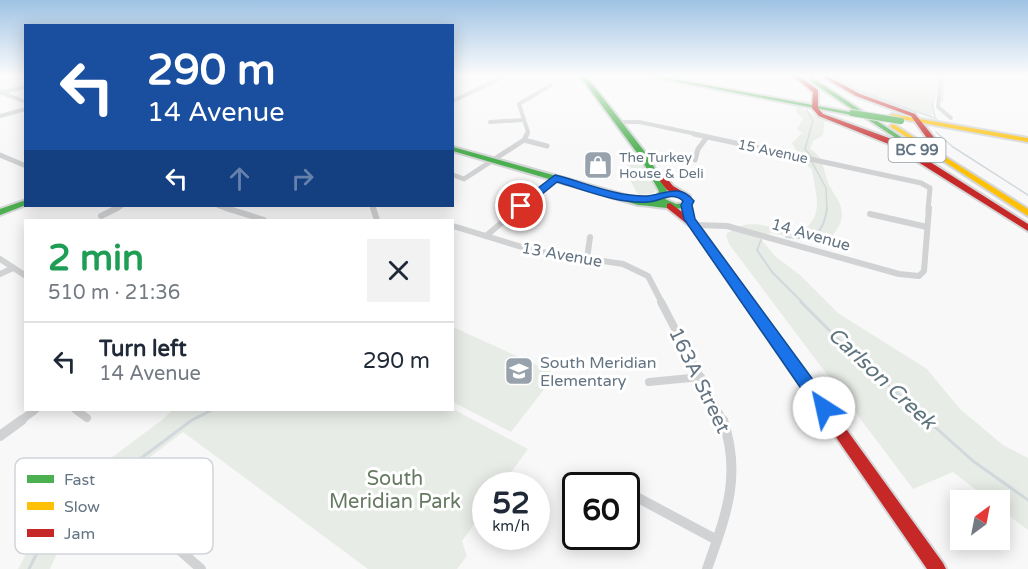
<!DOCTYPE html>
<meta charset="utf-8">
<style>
:root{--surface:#fff;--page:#f2f2f3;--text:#1f2937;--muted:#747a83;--line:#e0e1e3}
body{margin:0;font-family:"Varela Round",sans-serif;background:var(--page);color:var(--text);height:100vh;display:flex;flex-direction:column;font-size:22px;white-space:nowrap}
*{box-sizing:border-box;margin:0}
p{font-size:20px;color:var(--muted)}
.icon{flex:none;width:33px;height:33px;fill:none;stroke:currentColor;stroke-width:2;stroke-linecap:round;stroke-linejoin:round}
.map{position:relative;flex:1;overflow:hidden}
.panel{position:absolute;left:24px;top:219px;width:430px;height:192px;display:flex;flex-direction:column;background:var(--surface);border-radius:0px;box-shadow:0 3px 15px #0003}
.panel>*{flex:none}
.top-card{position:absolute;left:24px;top:24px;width:430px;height:183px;border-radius:0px;box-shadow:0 3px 15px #0003;background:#1a4fa0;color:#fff;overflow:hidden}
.needle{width:39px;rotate:32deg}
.controls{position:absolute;left:950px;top:490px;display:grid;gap:12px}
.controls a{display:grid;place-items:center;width:60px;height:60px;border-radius:0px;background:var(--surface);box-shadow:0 3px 15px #0003;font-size:30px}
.speed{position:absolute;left:472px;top:472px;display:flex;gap:12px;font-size:30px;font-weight:700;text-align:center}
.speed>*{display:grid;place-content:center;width:78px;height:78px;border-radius:50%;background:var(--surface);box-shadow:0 3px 15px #0003;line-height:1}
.speed small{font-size:15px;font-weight:400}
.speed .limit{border:3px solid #111;border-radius:9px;background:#fff;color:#111}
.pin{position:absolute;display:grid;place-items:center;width:51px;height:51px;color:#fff;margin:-26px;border:3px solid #fff;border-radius:50%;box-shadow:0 2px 6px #0007}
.me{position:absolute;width:66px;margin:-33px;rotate:325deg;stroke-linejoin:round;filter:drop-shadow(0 0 4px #0008)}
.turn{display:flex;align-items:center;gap:21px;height:126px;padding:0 24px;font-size:27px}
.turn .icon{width:78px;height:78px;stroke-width:2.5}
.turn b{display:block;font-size:42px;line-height:51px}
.lanes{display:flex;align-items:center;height:57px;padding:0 24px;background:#0003;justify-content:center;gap:30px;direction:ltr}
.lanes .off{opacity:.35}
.round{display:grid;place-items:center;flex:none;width:63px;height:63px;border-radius:0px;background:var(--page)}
.headline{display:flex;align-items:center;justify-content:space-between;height:102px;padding:0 24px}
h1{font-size:36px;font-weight:800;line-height:45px;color:#1e9e55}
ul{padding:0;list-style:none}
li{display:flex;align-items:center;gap:18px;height:78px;padding:0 24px;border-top:2px solid var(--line)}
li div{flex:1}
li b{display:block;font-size:22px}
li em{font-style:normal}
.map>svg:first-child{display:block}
</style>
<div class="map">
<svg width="1028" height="569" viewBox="0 0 1028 569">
<rect width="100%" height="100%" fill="#f8f8f8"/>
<g fill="#e8ece6">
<path d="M831 76H939L932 118 864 95Z"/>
<path d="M797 106 825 120C822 133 828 134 813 141L810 149C821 155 823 165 826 176 829 191 842 199 842 215 842 226 832 235 827 244L771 233 760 238 775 256 800 275 838 313 927 369 960 409 1003 445 1028 458V530L999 508V501H990L953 472 913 489 729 244 726 235C746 215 773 228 797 235 826 216 816 199 812 169L805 164 792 143 802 133 797 129 803 119 796 112Z"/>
<path d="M628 160 641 161 654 180 657 190 652 194 638 195 626 172 630 170 625 162H620Z"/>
<path d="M453 327 556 374 511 432 453 402Z"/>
<path d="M453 409 528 449 501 486H486V508L462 541 467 556 457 569H368L183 432 75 514 50 569H18L31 545 17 528 162 420 173 410Z"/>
</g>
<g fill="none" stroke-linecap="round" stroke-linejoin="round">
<g stroke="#d2d9dd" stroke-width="1.5">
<path d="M833 76 851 85"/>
<path d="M855 89 937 119"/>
<path d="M942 101 944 76"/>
<path d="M932 103 935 117"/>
<path d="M807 110 813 121 805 149 812 158"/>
<path d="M936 132 953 147 1028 195"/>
<path d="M812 162 826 188 827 210"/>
</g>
<g stroke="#d2d9dd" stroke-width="2">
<path d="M786 237C813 241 823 236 827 208"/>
<path d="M761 240 757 250 772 272 803 303"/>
</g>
<g stroke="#d2d9dd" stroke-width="3">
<path d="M801 302 850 351 973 461 1028 500"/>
<path d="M29 569 44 539 61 518 192 420 212 410"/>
</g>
<g stroke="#d3d5d7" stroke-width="4">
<g id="fast">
<path d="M580 76H586L648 156 667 191 665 199 676 204 690 203V207C673 211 656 206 638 205L453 151V147L639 199 656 201 659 191 641 158Z"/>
<path d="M647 76H657L855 113 852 115Z"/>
<path d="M810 79H814L901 137 896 138 810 81Z"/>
<path d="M26 200V205L0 215V209Z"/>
</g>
</g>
<g stroke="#d3d5d7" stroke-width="4">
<g id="slow">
<path d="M892 114 1028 138V142L890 117 889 116Z"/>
<path d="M893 124 1028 209V216L891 127 890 126Z"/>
</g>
</g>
<g stroke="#d3d5d7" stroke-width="4">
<g id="jam">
<path d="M793 76H799L818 90V108L823 114 897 141 1028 224V231L891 145 819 116 812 108 813 92Z"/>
<path d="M821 76H827L860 94 915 114 941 146 934 148 911 116 856 96Z"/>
<path d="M658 175H664L673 186 690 196V212H684L683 199 667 190 657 177Z"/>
<path d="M670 203 697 223 943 563 946 569H927L691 227 667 208V204Z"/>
</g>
</g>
<g stroke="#d0d2d3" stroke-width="4">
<path d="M941 76 938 107 951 118"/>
<path d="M0 92 26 102"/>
<path d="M2 92 26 87"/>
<path d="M453 101 505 76"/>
<path d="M0 116 26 109"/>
<path d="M490 122 524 120"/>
<path d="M619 122H639L701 135"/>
<path d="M526 135 528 132 519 104 551 85"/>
</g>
<g stroke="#d0d2d3" stroke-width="5">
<path d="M694 134 921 183 930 188 928 210"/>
<path d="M524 140 547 146"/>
<path d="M0 155 26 166"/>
<path d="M695 160 698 149 707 137"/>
<path d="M453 175 464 179 524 140 527 134"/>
<path d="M219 206 231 210"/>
<path d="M372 206 374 210"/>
<path d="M114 210 121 206"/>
<path d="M517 210 555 178"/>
</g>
<g stroke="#d0d2d3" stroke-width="6">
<path d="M226 208 264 220"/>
<path d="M373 208 377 220"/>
<path d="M870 214 927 227"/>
<path d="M101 216 117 208"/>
<path d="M694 225 727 226 899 274 919 276 924 271 929 208"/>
<path d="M453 226 535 251 623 264 648 276 662 303"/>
<path d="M486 236 519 208"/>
<path d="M0 259 26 276"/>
<path d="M587 259 590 237"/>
<path d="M0 274 13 268"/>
</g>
<g stroke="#d0d2d3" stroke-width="8">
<path d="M661 302 723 421"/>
<path d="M649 382 701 377"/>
<path d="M76 410 87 418"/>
<path d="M20 421 35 410"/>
</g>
<g stroke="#d0d2d3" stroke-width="10">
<path d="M0 436 22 420"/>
<path d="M601 478 616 486"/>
<path d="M627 492 717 540"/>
<path d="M151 525 201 569"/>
<path d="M707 569C726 515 742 476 723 420"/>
</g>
<use href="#fast" fill="#4caf50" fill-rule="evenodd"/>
<use href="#slow" fill="#ffc107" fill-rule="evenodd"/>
<use href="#jam" fill="#c62828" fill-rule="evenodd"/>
<g stroke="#d3d5d7" stroke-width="8" stroke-linecap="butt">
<path id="fast-bridge" d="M852 113 901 121"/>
</g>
<use href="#fast-bridge" stroke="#4caf50" stroke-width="6"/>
</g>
<linearGradient id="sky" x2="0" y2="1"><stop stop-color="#9fc3e4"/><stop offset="0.49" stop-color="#fcfcfc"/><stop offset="1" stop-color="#fcfcfc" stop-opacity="0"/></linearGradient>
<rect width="1028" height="155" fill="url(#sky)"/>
<path fill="#1a73e8" stroke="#114b97" stroke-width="1.5" d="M555 175C584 182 616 197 647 196 665 194 680 183 694 201L692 205 695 219 830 403 833 408 830 413 824 415 818 413 684 219 681 205 683 201C672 191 661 201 648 202 618 204 585 190 557 182L525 208H517V204Z"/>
<defs>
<g id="shop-square" transform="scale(1.5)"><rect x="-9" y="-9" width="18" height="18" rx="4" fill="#97a2ac" stroke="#fff"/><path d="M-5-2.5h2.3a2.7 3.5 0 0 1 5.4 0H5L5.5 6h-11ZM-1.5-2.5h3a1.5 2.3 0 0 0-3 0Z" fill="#fff"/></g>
<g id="school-square" transform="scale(1.5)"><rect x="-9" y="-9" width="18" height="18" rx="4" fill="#97a2ac" stroke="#fff"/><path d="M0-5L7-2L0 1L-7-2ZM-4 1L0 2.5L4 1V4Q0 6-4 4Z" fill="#fff"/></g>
</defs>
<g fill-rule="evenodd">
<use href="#shop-square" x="598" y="165"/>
<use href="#school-square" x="519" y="371"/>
</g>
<g text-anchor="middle" stroke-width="6" stroke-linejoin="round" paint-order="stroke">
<g font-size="14" fill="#637483" stroke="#fff">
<text transform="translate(773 151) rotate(12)" y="5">15 Avenue</text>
</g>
<g font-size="14" fill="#637483" stroke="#fff" text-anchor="start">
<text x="619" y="162">The Turkey<tspan x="619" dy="16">House &amp; Deli</tspan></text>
</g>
<rect fill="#fff" stroke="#929ea8" stroke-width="1.5" x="888.5" y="138" width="57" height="24" rx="4.5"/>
<g font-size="15" font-weight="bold" fill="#637483">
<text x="917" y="155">BC 99</text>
</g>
<g font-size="16" fill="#637483" stroke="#fff">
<text transform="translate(811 234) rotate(16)" y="6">14 Avenue</text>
<text transform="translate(562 254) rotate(10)" y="6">13 Avenue</text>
</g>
<g font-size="16" fill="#637483" stroke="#fff" text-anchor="start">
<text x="540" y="368">South Meridian<tspan x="540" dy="18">Elementary</tspan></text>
</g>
<g font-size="20" fill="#637483" stroke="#fff">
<text transform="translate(700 380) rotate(64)" y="7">163A Street</text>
</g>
<g font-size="20" fill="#667a62" stroke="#fff">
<text x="395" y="485">South<tspan x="395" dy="23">Meridian Park</tspan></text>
</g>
<g font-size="21" font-style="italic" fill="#5e747d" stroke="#fff">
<text transform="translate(882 378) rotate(43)" y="7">Carlson Creek</text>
</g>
</g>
<rect x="15" y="458" width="198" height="96" rx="9" fill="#fff" stroke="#d0d5da" stroke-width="1.5"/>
<rect x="27" y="475" width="27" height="8" fill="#4caf50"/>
<rect x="27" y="502" width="27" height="8" fill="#ffc107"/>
<rect x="27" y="529" width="27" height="8" fill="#c62828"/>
<g font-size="16" fill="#637483">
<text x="64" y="485">Fast</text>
<text x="64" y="512">Slow</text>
<text x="64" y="539">Jam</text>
</g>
</svg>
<div class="controls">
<a><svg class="needle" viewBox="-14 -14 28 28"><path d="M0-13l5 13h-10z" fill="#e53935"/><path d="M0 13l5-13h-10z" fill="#747a83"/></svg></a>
</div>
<div class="speed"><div>52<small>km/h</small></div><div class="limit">60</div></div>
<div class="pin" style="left:521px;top:206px;background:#d93025"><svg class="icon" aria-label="arrive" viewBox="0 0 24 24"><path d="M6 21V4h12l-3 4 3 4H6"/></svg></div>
<svg class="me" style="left:824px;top:408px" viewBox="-20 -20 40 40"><circle r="19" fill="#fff"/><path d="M0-13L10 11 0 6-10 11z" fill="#1a73e8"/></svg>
<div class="top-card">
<div class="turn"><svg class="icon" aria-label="left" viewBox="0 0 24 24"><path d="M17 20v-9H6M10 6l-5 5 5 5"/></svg><div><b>290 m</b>14 Avenue</div></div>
<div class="lanes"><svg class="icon" aria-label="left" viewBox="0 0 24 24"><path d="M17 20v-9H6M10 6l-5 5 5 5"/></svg><svg class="icon off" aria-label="ahead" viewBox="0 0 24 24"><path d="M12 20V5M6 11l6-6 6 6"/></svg><svg class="icon off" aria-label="right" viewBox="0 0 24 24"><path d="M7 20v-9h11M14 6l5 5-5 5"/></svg></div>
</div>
<section class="panel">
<div class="headline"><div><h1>2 min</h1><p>510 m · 21:36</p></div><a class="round"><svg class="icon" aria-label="close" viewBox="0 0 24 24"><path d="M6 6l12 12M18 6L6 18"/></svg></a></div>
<ul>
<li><svg class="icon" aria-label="left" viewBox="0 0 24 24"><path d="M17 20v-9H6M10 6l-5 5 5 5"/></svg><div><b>Turn left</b><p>14 Avenue</p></div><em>290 m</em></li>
</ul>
</section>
</div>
